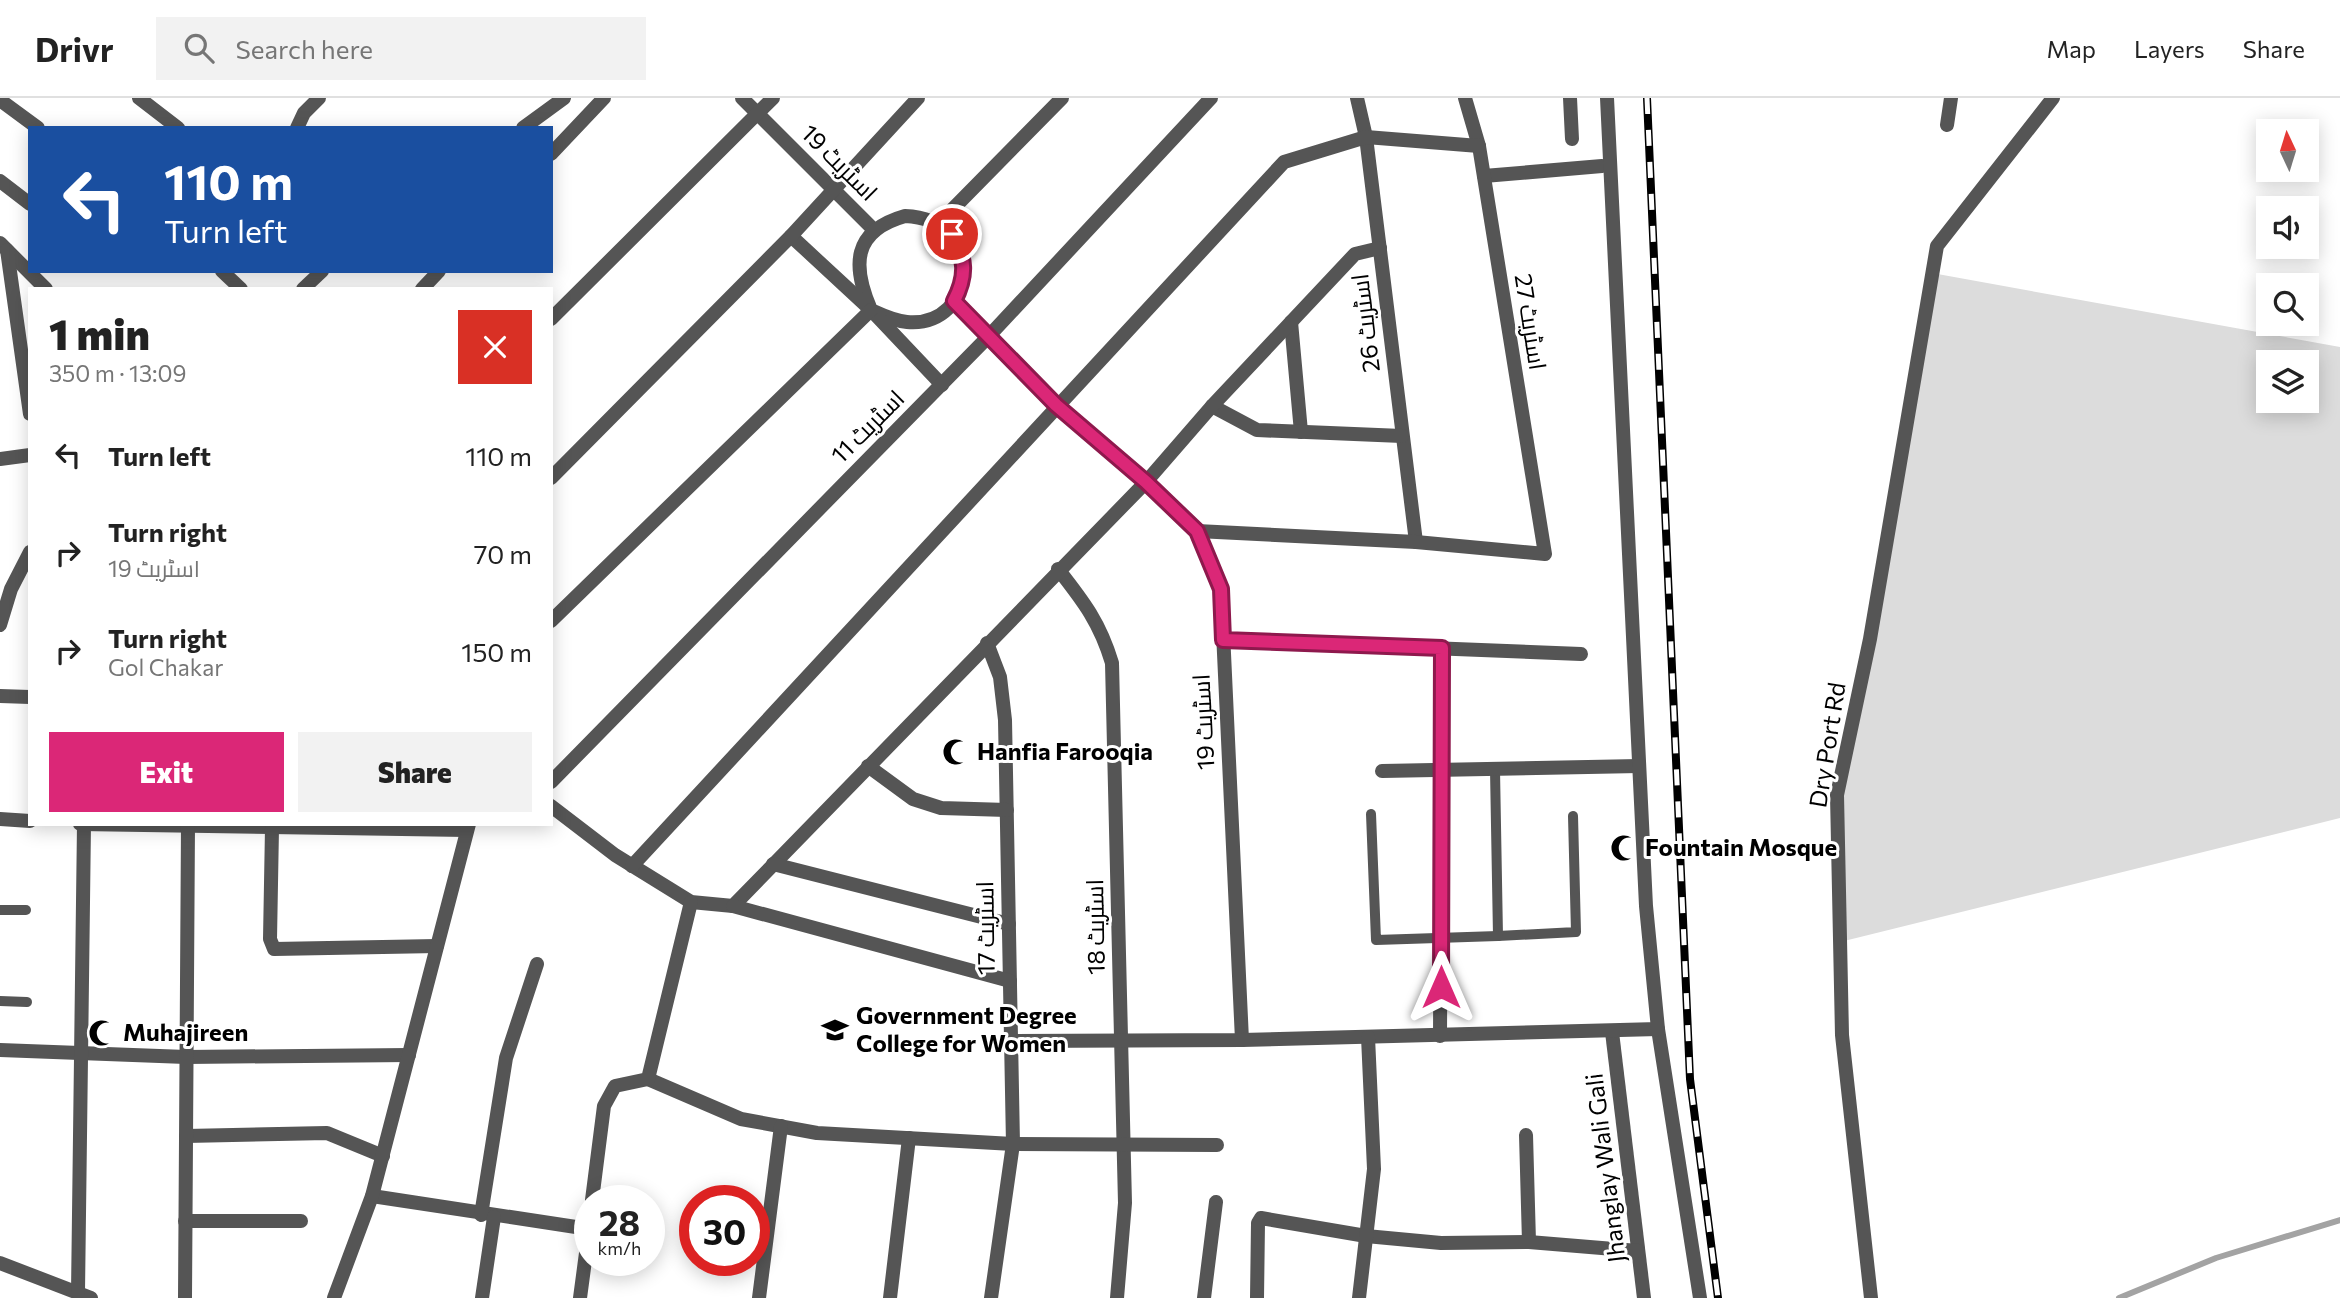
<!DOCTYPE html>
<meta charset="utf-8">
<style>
:root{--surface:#fff;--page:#f2f2f2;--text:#222;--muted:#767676;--line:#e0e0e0;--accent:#db2777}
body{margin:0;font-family:Commissioner,Cairo,sans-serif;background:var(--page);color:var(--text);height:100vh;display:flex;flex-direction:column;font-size:26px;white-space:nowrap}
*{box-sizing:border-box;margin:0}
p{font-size:23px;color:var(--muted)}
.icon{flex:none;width:38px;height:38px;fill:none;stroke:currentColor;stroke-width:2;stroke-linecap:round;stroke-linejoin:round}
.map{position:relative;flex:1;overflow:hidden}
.side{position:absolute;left:28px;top:189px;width:525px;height:539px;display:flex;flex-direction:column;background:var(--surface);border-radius:0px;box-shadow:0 4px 18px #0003}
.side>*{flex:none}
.top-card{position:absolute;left:28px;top:28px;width:525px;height:147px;border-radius:0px;box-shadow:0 4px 18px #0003;background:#1a4fa0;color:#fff;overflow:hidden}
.needle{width:46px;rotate:356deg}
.tools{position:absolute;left:2256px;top:21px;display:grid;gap:14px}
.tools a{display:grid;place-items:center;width:63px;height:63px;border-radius:0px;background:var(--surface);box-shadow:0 4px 18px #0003;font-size:35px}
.speed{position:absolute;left:574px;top:1087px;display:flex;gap:14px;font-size:35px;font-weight:700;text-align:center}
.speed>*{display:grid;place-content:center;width:91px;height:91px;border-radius:50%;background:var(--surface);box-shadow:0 4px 18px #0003;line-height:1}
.speed small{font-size:18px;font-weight:400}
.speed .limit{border:10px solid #d22;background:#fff;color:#111}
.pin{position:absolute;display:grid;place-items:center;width:60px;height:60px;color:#fff;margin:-30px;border:4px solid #fff;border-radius:50%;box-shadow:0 2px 7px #0007}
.me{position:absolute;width:77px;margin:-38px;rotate:0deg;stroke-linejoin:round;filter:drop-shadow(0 0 5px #0008)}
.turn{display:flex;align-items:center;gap:24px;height:147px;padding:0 21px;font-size:32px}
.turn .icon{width:91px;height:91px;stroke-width:2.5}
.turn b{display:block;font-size:49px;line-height:60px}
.round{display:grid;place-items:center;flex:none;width:74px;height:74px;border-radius:0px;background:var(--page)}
.summary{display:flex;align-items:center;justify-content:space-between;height:119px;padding:0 21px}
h1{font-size:42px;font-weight:800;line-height:52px}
.primary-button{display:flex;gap:14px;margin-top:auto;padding:14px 21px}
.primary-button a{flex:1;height:80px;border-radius:0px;background:var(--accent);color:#fff;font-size:28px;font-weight:800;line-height:80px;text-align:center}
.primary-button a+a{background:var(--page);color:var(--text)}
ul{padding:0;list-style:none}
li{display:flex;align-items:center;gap:21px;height:98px;padding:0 21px}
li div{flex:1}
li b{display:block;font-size:26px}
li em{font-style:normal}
header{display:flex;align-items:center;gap:42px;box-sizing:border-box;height:98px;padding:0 35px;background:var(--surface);border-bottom:2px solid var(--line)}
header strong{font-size:33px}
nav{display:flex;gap:38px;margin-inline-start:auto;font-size:24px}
.search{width:490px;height:63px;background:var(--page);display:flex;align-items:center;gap:18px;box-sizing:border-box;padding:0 24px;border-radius:0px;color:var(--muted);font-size:26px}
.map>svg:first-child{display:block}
</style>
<header>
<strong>Drivr</strong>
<div class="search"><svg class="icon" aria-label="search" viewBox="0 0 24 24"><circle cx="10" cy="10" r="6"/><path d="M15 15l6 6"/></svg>Search here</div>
<nav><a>Map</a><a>Layers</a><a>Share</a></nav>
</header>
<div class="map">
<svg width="2340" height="1200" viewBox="0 0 2340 1200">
<rect width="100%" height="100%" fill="#fff"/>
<path fill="#dcdcdc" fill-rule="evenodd" d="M1932 175 2340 249V720L1840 844 1837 697ZM2268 264H2306V303H2268Z"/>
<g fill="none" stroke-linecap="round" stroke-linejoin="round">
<path stroke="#a3a3a3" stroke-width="6" d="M2119 1200 2216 1160 2340 1122"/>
<g stroke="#555" stroke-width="10">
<path d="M1495 672 1498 838 1576 834 1573 718"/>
<path d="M1371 716 1376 842 1498 838"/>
<path d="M0 812H26"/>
<path d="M0 903 27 904"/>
</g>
<g stroke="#555" stroke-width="14">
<path d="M139 0 178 30"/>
<path d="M742 0 874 132"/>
<path d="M1357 0 1366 39 1416 444"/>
<path d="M1570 0 1572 41"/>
<path d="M0 2 38 30"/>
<path d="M1947 27 1951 0"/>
<path d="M297 30 304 15 319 0"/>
<path d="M523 30 564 0"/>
<path d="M551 56 604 0"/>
<path d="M1484 78 1602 68"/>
<path d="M0 83 30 106"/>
<path d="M905 118C987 121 978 230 907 224 894 223 882 217 871 212 852 168 852 133 905 118Z"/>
<path d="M939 125 1062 0"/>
<path d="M791 138 871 212 942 287"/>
<path d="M0 145 46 191"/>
<path d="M7 152 30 316"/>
<path d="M222 173 241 191"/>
<path d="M303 191 322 173"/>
<path d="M422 191 439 173"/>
<path d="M954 203 1056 307 1146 384 1197 433 1221 491 1242 942"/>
<path d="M551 221 773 0"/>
<path d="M1291 224 1301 334"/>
<path d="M1212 308 1257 332 1402 338"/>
<path d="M0 361 30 357"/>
<path d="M551 380 791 138 918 0"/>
<path d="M1197 433 1416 444 1545 456 1479 48 1465 0"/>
<path d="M1058 471C1084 504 1100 525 1112 565L1125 1105 1117 1200"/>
<path d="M551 523 871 212"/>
<path d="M0 527 11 491 30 454"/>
<path d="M1223 542 1581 556"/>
<path d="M987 545 1000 579 1005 622 1013 1046 991 1200"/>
<path d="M0 598 30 599"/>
<path d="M868 668 913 701 941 710 1007 712"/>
<path d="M1382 673 1639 668"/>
<path d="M551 684 988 239 1211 0"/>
<path d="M551 708 615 757 691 804 733 808 1146 384 1212 308 1355 156 1380 150"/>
<path d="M0 721 30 723"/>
<path d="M80 726 467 732"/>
<path d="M272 730 270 841 274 851 437 848"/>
<path d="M773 766 1009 826"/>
<path d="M632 768 1284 64 1366 39 1479 48"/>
<path d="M733 808 1010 883"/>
<path d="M1658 931 1700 1200"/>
<path d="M1612 934 1644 1200"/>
<path d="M1440 938 1442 550"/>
<path d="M1011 943 1242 942 1658 931 1646 808 1607 0"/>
<path d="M0 952 186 959 409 957"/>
<path d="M648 981 741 1021 817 1035 1013 1046 1217 1047"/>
<path d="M1526 1037 1529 1144"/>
<path d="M186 1038 327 1035 383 1058"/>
<path d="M372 1098 589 1131"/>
<path d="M592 1102 604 1008 615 988 648 981 691 804"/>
<path d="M481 1117 506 960 537 866"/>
<path d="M185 1123H301"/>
<path d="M0 1165 91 1200"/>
<path d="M78 1194 84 726"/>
<path d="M185 1200 188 726"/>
<path d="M334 1200 372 1098 469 726"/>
<path d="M482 1200 494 1119"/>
<path d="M580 1200 590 1125"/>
<path d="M759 1200 781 1028"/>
<path d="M890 1200 909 1040"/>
<path d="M1204 1200 1216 1104"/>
<path d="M1257 1200 1258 1125 1261 1120 1366 1138 1441 1145 1529 1144 1638 1153"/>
<path d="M1359 1200 1374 1071 1368 939"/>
<path d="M1871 1200 1842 937 1837 697 1870 541 1937 148 2053 0"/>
</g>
<g stroke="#000" stroke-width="8">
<path id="rail" d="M1647 0 1690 981 1718 1200"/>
</g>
<use href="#rail" stroke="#fff" stroke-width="5" stroke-dasharray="16" stroke-linecap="butt"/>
</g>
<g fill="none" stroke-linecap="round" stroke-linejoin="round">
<g stroke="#8e194d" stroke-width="18">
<path id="route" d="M952 136C966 160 967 178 954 203L1056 307 1146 384 1197 433 1221 491 1223 542 1442 550 1441 889"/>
</g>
<use href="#route" stroke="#db2777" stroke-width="12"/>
</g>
<defs>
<g id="mosque-bare" transform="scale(2.1)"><path d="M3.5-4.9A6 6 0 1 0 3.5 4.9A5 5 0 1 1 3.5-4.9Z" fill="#000" stroke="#fff" stroke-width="2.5" paint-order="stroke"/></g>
<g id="university-bare" transform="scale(2.1)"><path d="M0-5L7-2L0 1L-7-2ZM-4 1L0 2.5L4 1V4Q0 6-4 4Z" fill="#000" stroke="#fff" stroke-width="2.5" paint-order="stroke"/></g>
</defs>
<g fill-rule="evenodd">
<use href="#mosque-bare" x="956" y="654"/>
<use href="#mosque-bare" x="1624" y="750"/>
<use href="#university-bare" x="835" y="932"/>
<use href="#mosque-bare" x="102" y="935"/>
</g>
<g text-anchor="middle" stroke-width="6" stroke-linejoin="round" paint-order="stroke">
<g font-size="24" fill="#000" stroke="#fff">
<text transform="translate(839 65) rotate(45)" y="8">اسٹریٹ 19</text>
<text transform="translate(1530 224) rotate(81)" y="8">اسٹریٹ 27</text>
<text transform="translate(1366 225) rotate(-97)" y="8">اسٹریٹ 26</text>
<text transform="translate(868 329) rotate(-45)" y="8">اسٹریٹ 11</text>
<text transform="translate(1204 624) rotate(-93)" y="8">اسٹریٹ 19</text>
<text transform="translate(1828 647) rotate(-81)" y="8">Dry Port Rd</text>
<text transform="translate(1096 829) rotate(-91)" y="8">اسٹریٹ 18</text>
<text transform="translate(986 830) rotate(-91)" y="8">اسٹریٹ 17</text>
<text transform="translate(1606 1070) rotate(-97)" y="8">Jhanglay Wali Gali</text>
</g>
<g font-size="24" font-weight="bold" fill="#000" stroke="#fff" text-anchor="start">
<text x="977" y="662">Hanfia Farooqia</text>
<text x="1645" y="758">Fountain Mosque</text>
<text x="856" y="926">Government Degree<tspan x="856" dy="28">College for Women</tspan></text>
<text x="123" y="943">Muhajireen</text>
</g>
</g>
</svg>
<div class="tools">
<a><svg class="needle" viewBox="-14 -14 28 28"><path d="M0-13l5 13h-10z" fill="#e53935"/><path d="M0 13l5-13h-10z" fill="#767676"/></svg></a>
<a><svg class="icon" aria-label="sound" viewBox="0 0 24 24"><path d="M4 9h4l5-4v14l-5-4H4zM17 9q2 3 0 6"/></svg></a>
<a><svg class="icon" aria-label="search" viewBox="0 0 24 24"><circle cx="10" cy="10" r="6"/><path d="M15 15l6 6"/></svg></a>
<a><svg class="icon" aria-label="layers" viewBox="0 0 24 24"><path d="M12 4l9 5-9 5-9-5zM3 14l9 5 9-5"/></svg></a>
</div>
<div class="speed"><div>28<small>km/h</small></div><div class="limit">30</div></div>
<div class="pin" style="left:952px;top:136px;background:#d93025"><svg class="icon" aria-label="arrive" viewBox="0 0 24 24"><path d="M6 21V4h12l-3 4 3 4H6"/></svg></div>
<svg class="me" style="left:1441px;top:889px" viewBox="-20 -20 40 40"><path d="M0-17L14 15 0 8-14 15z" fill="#db2777" stroke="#fff" stroke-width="4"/></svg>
<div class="top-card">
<div class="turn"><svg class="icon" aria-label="left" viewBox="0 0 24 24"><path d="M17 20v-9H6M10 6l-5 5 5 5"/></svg><div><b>110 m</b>Turn left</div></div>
</div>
<section class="side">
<div class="summary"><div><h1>1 min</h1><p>350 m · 13:09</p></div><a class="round" style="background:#d93025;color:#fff"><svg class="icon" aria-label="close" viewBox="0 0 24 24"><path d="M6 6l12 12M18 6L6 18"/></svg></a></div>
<ul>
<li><svg class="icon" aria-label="left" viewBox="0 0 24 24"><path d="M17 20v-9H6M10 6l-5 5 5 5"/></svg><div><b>Turn left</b></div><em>110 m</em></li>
<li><svg class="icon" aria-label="right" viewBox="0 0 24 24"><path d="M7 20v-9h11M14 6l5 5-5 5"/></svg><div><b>Turn right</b><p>اسٹریٹ 19</p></div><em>70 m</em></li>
<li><svg class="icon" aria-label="right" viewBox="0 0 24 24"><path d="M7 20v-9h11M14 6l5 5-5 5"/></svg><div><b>Turn right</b><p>Gol Chakar</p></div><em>150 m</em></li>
</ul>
<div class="primary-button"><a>Exit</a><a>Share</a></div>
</section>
</div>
